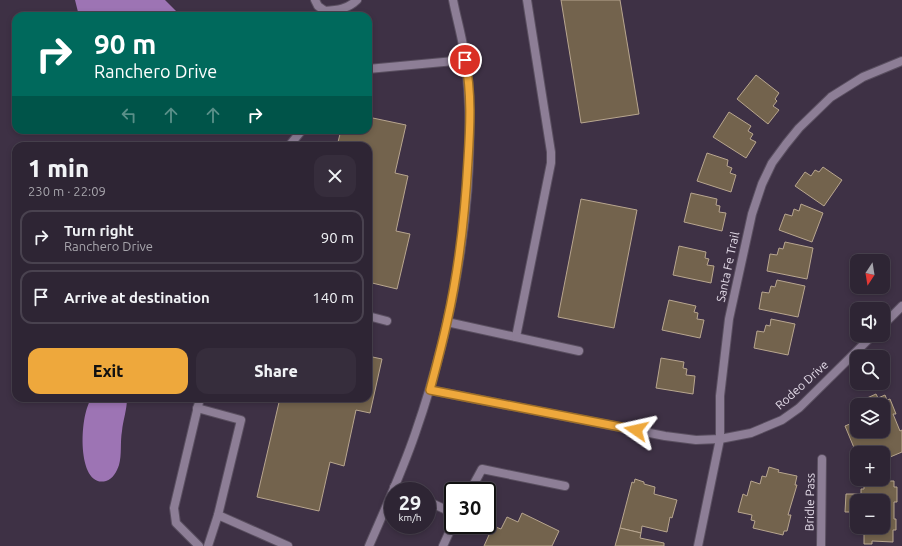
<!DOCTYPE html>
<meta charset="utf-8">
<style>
:root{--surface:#2e2534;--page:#362d3c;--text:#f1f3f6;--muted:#a7a5ac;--line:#49424f;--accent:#eea83c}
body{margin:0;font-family:Ubuntu,sans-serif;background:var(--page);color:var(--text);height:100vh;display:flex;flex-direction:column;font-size:15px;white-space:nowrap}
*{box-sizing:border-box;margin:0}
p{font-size:13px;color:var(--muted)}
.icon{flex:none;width:22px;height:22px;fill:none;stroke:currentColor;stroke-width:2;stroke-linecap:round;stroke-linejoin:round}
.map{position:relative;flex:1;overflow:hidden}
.drawer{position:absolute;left:12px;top:142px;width:360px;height:260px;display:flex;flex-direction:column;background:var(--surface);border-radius:12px;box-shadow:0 2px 6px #0003,0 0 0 1px var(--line)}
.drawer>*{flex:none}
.hud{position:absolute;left:12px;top:12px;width:360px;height:122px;border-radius:12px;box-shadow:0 2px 6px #0003,0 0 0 1px var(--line);background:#00695c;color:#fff;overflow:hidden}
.needle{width:26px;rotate:192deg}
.buttons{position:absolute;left:850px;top:254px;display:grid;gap:8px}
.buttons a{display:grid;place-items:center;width:40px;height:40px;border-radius:8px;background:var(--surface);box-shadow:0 2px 6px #0003,0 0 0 1px var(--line);font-size:20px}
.speed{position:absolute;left:384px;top:482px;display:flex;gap:8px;font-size:20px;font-weight:700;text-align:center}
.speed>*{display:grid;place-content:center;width:52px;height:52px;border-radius:50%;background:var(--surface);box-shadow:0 2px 6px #0003,0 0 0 1px var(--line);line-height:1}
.speed small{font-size:10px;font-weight:400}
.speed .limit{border:2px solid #111;border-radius:6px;background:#fff;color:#111}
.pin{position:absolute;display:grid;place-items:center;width:34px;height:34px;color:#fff;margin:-17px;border:2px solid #fff;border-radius:50%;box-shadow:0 1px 4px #0007}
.me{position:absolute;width:44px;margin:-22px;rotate:281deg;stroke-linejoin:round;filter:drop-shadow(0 0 3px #0008)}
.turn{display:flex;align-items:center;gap:14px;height:84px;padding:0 16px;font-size:18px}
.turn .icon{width:52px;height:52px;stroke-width:2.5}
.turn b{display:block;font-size:28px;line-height:34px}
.lanes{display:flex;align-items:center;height:38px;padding:0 16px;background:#0003;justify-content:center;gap:20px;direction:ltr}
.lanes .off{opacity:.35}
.round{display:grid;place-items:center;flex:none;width:42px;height:42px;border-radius:12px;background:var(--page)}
.head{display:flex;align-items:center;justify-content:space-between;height:68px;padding:0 16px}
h1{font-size:24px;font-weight:800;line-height:30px}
.action{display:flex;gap:8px;margin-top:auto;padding:8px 16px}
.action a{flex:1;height:46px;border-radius:12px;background:var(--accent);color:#111;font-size:16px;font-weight:800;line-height:46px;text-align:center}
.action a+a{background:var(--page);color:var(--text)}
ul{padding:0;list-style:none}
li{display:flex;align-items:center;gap:12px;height:54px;margin:0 8px 6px;padding:0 8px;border:2px solid var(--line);border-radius:12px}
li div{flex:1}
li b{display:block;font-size:15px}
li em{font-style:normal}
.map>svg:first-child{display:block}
</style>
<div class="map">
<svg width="902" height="546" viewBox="0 0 902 546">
<rect width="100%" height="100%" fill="#3e3145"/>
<g fill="#9d74b4">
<path d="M75 0H165L178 13V16H79Z"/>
<path d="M92 398H127C127 410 123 420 122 431 120 442 122 455 119 465 117 471 113 479 106 481 76 489 79 413 92 398Z"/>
</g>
<g fill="#73634d" stroke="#b8a68f">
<path d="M561 0H620L639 114 581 123Z"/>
<path d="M756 75 779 93 775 99 777 101 773 106 779 110 768 124 737 99Z"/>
<path d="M729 112 751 126 748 131 753 134 750 139 756 142 746 158 713 137Z"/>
<path d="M368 117 406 125 395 173 408 176 396 231 410 234 397 289 368 282V146H337L341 130H368Z"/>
<path d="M707 153 728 160 727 166 732 168 730 173 736 175 731 192 697 181Z"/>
<path d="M823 167 842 180 824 206 795 186 805 172 811 176 815 170 819 172Z"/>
<path d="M691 193 717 199 716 205 720 206 719 212 726 213 722 231 684 222Z"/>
<path d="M581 199 637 210 614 328 558 317Z"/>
<path d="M801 204 823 213 812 242 779 230 785 214 792 216 794 209 799 211Z"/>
<path d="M785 242 813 248 807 279 767 271 770 254 777 255 779 248 783 249Z"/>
<path d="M679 246 706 252 705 258 709 259 707 265 714 266 711 283 673 275Z"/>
<path d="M777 280 805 286 798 317 759 309 762 292 769 293 771 286 775 287Z"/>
<path d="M669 300 696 306 694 312 698 313 697 319 704 320 700 338 662 330Z"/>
<path d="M771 319 795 324 788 355 754 348 757 331 764 332 766 325 770 326Z"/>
<path d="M368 356 382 359 370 413 356 410 344 466 330 462 319 511 257 497 280 398H368Z"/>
<path d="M661 358 684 362 683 368 687 369 686 375 695 376 693 394 656 388Z"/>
<path d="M876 394 878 398 885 395 887 400 890 399 896 414H893L900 431 902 430V452L883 460V453L871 452 857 453V455L845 426 857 421V431H883V405H861L868 402 867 398Z"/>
<path d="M769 467 779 470 778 472 797 476 795 485H797L788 515H791L787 531H784L783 535 753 528 755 521 751 520 752 515 738 512 743 494 747 496 751 481 760 484 762 476 766 477Z"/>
<path d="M883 477H886V481H894V487H897V502H894V519H896V530H893V542L872 541V544H864V533L860 532V527H883V501H857V527H850V512H845L846 494H861V489H864V481H877V479H883Z"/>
<path d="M635 479 644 482V484L655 487 654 494 677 500 672 518 670 517 667 532 642 526 641 533 620 528 632 482 634 483Z"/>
<path d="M522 513 559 531 552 546H484L493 526 501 529 507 517 518 522Z"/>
<path d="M620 528 641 533 640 538 664 543V546H615Z"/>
</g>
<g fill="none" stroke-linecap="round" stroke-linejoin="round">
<g stroke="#5a4f60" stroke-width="10">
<g id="lane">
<path d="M315 0 318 6 325 11C337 10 348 9 357 0"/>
<path d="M368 69 465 60"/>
<path d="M289 146 302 130"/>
<path d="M368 316 387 321"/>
<path d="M447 322 579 351"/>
<path d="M516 337 551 163V152L527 0"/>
<path d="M197 408 241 420 218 515"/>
<path d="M394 487 403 491"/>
<path d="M470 491 482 469 565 486"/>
<path d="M427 501 453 513"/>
<path d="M199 546 176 523 174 508 200 398"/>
<path d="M208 546 218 515 288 546"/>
<path d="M443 546 453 524"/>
</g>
</g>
<g stroke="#5a4f60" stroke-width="10">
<g id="street">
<path d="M883 325 902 306"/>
<path d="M430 390 665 436 696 440 720 439 751 433 782 420 799 408 873 335"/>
<path d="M369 546C385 509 402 472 415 434 455 319 479 187 466 65 464 43 457 21 453 0"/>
<path d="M698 546 720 439V396L729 319 752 214 762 184 772 163 786 144 799 128 831 97 863 77 902 61"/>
<path d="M821 546 822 459"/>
</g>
</g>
<use href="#lane" stroke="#8d7e96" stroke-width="8"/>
<use href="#street" stroke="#8d7e96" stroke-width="8"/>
</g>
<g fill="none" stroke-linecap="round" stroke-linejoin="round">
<g stroke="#9b6d27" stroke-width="10">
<path id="route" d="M465 60C472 92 470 128 468 160 465 215 459 269 447 322 442 345 436 367 430 390L636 430"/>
</g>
<use href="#route" stroke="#eea83c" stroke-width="7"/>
</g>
<g text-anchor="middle" stroke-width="4" stroke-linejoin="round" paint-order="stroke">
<g font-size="12" fill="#e3dbe8" stroke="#3e3145">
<text transform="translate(728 267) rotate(-78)" y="4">Santa Fe Trail</text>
<text transform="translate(802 385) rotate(-42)" y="4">Rodeo Drive</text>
<text transform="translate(810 502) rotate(-89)" y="4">Bridle Pass</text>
</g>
</g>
</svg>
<div class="buttons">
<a><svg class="needle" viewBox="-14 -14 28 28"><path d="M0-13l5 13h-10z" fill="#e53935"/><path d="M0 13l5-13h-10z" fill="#a7a5ac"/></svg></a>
<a><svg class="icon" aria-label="sound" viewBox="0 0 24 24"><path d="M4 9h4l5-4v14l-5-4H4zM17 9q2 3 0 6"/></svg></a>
<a><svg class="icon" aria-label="search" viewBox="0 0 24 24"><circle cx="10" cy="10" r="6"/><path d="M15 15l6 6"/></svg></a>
<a><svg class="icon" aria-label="layers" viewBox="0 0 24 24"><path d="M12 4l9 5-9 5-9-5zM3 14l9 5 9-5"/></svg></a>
<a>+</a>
<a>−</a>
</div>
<div class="speed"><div>29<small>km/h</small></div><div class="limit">30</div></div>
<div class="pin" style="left:465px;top:60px;background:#d93025"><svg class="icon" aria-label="arrive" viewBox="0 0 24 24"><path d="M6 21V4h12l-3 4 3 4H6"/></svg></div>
<svg class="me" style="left:636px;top:430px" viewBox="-20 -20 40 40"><path d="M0-17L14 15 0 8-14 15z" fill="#eea83c" stroke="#fff" stroke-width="4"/></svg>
<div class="hud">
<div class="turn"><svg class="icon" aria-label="right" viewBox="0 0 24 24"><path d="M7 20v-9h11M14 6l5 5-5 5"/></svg><div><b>90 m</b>Ranchero Drive</div></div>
<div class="lanes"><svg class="icon off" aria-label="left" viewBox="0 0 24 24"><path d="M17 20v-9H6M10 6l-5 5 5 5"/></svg><svg class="icon off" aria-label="ahead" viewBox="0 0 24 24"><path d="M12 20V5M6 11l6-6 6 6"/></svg><svg class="icon off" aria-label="ahead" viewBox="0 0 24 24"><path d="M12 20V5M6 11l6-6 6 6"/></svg><svg class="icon" aria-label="right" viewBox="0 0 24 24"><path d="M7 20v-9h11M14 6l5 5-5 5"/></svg></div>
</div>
<section class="drawer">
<div class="head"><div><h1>1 min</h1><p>230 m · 22:09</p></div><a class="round"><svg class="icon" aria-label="close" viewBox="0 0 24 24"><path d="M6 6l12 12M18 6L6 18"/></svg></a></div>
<ul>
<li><svg class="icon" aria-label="right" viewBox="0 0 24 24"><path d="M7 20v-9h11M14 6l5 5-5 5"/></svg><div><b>Turn right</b><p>Ranchero Drive</p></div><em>90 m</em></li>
<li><svg class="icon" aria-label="arrive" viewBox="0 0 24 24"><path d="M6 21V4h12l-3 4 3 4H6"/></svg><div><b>Arrive at destination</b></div><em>140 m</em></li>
</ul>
<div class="action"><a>Exit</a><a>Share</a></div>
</section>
</div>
